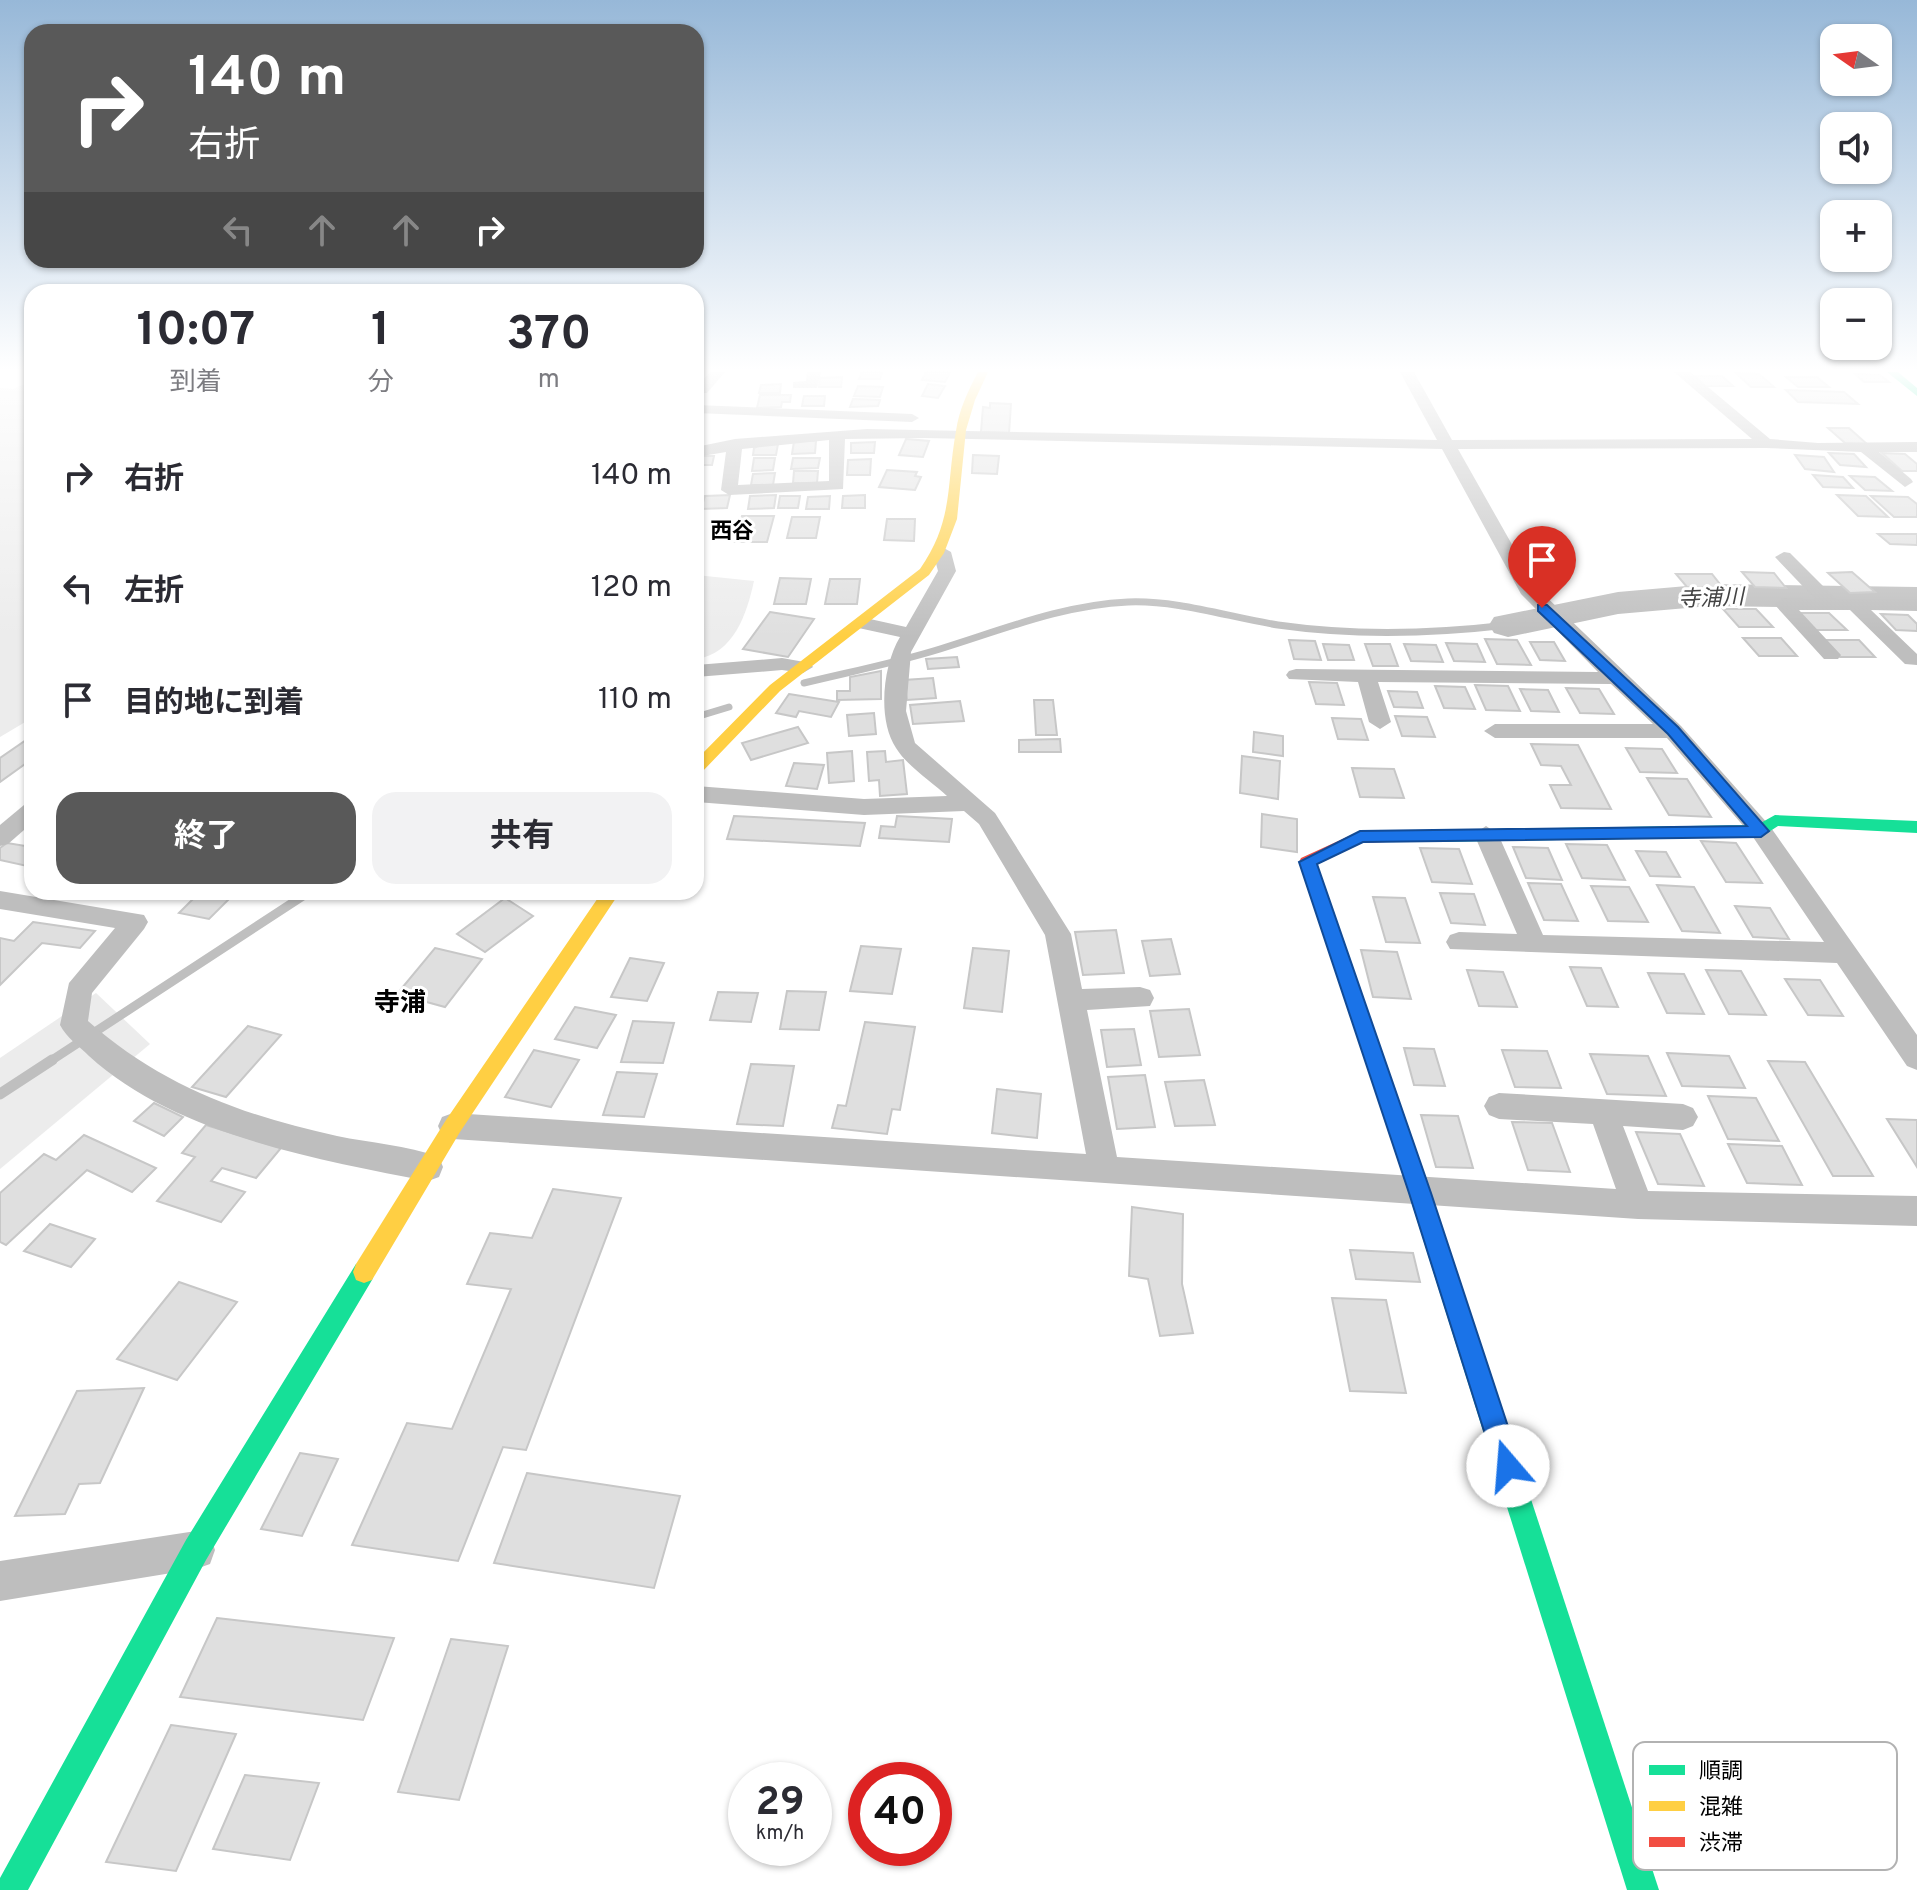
<!DOCTYPE html>
<html lang="ja">
<meta charset="utf-8">
<style>
:root{--surface:#fff;--page:#f2f2f3;--text:#2b2b33;--muted:#7c7c81;--accent:#595959}
body{margin:0;font-family:Overpass,"Noto Sans JP",sans-serif;background:var(--page);color:var(--text);height:100vh;display:flex;flex-direction:column;font-size:30px;white-space:nowrap}
*{box-sizing:border-box;margin:0}
p{font-size:26px;color:var(--muted)}
.icon{flex:none;width:44px;height:44px;fill:none;stroke:currentColor;stroke-width:2;stroke-linecap:round;stroke-linejoin:round}
.map{position:relative;flex:1;overflow:hidden}
.details{position:absolute;left:24px;top:284px;width:680px;height:616px;display:flex;flex-direction:column;background:var(--surface);border-radius:24px;box-shadow:0 2px 6px #0004}
.details>*{flex:none}
.banner{position:absolute;left:24px;top:24px;width:680px;height:244px;border-radius:24px;box-shadow:0 2px 6px #0004;background:#595959;color:#fff;overflow:hidden}
.needle{width:52px;rotate:284deg}
.buttons{position:absolute;left:1820px;top:24px;display:grid;gap:16px}
.buttons a{display:grid;place-items:center;width:72px;height:72px;border-radius:16px;background:var(--surface);box-shadow:0 2px 6px #0004;font-size:40px}
.speed{position:absolute;left:728px;top:1762px;display:flex;gap:16px;font-size:40px;font-weight:700;text-align:center}
.speed>*{display:grid;place-content:center;width:104px;height:104px;border-radius:50%;background:var(--surface);box-shadow:0 2px 6px #0004;line-height:1}
.speed small{font-size:20px;font-weight:400}
.speed .limit{border:12px solid #d22;background:#fff;color:#111}
.pin{position:absolute;display:grid;place-items:center;width:68px;height:68px;color:#fff;margin:-82px -34px;border-radius:50% 50% 50% 0;rotate:-45deg;box-shadow:0 0 8px #0007}
.pin .icon{rotate:45deg}
.me{position:absolute;width:88px;margin:-44px;rotate:342deg;stroke-linejoin:round;filter:drop-shadow(0 0 6px #0008)}
.turn{display:flex;align-items:center;gap:28px;height:168px;padding:0 32px;font-size:36px}
.turn .icon{width:104px;height:104px;stroke-width:2.5}
.turn b{display:block;font-size:56px;line-height:68px}
.lanes{display:flex;align-items:center;height:76px;padding:0 32px;background:#0003;justify-content:center;gap:40px;direction:ltr}
.lanes .off{opacity:.35}
.eta{display:flex;justify-content:space-evenly;align-items:center;height:136px;text-align:center}
.eta b{font-size:48px;font-weight:700;line-height:56px}
.cta{display:flex;gap:16px;margin-top:auto;padding:16px 32px}
.cta a{flex:1;height:92px;border-radius:24px;background:var(--accent);color:#fff;font-size:32px;font-weight:700;line-height:92px;text-align:center}
.cta a+a{background:var(--page);color:var(--text)}
ul{padding:0;list-style:none}
li{display:flex;align-items:center;gap:24px;height:112px;padding:0 32px}
li div{flex:1}
li b{display:block;font-size:30px}
li em{font-style:normal}
.map>svg:first-child{display:block}
</style>
<div class="map">
<svg width="1917" height="1890" viewBox="0 0 1917 1890">
<rect width="100%" height="100%" fill="#fff"/>
<g fill="#ececec">
<path d="M32 381V718L0 737V388L13 389Z"/>
<path d="M696 575 754 581C747 613 734 654 696 659Z"/>
<path d="M96 993 150 1044 0 1169V1058Z"/>
</g>
<g fill="none" stroke-linecap="round" stroke-linejoin="round">
<g stroke="#bfbfbf" stroke-width="7">
<path d="M804 683C849 672 895 663 940 649 1002 630 1062 605 1128 602 1178 600 1228 617 1278 625 1355 636 1431 634 1508 625"/>
<path d="M696 717 729 707"/>
</g>
<path stroke="#bfbfbf" stroke-width="9" d="M49 1062 309 892"/>
<path stroke="#bfbfbf" stroke-width="11" d="M0 1094 52 1060"/>
<path fill="#bfbfbf" fill-rule="evenodd" d="M1710 584 1917 587V609L1710 606 1618 614 1508 637 1494 633 1489 625 1494 617 1618 592Z"/>
</g>
<g fill="#dfdfdf" stroke="#c7c7c7" stroke-width="2">
<path d="M862 372H882L880 379H859Z"/>
<path d="M926 372H950L945 382 922 380Z"/>
<path d="M1736 373 1759 374 1774 387H1751Z"/>
<path d="M1855 374 1880 375 1889 382H1864Z"/>
<path d="M1695 376H1722L1733 386H1705Z"/>
<path d="M842 377 841 387H819L820 378Z"/>
<path d="M1786 377H1817L1829 387H1798Z"/>
<path d="M781 384 780 393H759L761 385Z"/>
<path d="M928 384 945 386 938 398 922 396Z"/>
<path d="M858 386 883 387 880 397 854 396Z"/>
<path d="M1786 390 1844 392 1858 404 1798 402Z"/>
<path d="M760 395H791L790 402H782L781 407 757 408Z"/>
<path d="M804 396H825L824 406H802Z"/>
<path d="M853 399 880 400 878 406 850 407Z"/>
<path d="M990 403 1011 404 1009 433 981 432 983 407 990 408Z"/>
<path d="M1828 428H1849L1867 444 1845 443Z"/>
<path d="M906 439 929 441 923 457 899 455Z"/>
<path d="M794 441H816L815 453 792 454Z"/>
<path d="M875 442 874 453H851V443Z"/>
<path d="M762 444H778L776 455H753L754 448Z"/>
<path d="M1829 453 1854 454 1866 467 1840 465Z"/>
<path d="M1882 453 1905 454 1917 464V471H1902Z"/>
<path d="M973 455 999 456 997 474 972 473Z"/>
<path d="M1795 455 1824 457 1834 472 1805 469Z"/>
<path d="M696 456H714L712 465H696Z"/>
<path d="M754 458H775L773 470 752 471Z"/>
<path d="M793 458H820L818 468 791 469Z"/>
<path d="M871 459 870 475H847L848 460Z"/>
<path d="M887 470 917 472 915 476 921 477 915 490 879 487Z"/>
<path d="M794 471H818L817 483H793Z"/>
<path d="M775 473 773 485H751L753 474Z"/>
<path d="M1813 475 1843 477 1853 488 1823 487Z"/>
<path d="M1850 476 1875 477 1892 491 1865 490Z"/>
<path d="M730 495 727 508 701 509 705 496Z"/>
<path d="M776 495 774 508 748 509 750 496Z"/>
<path d="M865 495V508H842L843 496Z"/>
<path d="M1837 495 1866 496 1888 517 1858 516Z"/>
<path d="M780 496H800L798 508H778Z"/>
<path d="M830 496 829 509H806L808 497Z"/>
<path d="M1871 496 1908 497 1917 504V517H1894Z"/>
<path d="M742 516H774L767 542H735Z"/>
<path d="M792 517H820L816 538H787Z"/>
<path d="M887 519H915L914 541 884 540Z"/>
<path d="M1878 534H1917V545L1890 544Z"/>
<path d="M1742 572 1774 573 1786 588 1755 587Z"/>
<path d="M1852 572 1875 592 1850 593 1828 573Z"/>
<path d="M1676 574H1712L1723 588 1687 587Z"/>
<path d="M780 578 811 579 806 604H774Z"/>
<path d="M830 579H860L857 604H825Z"/>
<path d="M1723 609H1756L1773 627H1739Z"/>
<path d="M770 612 814 619 788 657 743 649Z"/>
<path d="M1799 613H1829L1847 630H1815Z"/>
<path d="M1881 614 1908 615 1917 624V631L1896 630Z"/>
<path d="M1743 638H1781L1797 656H1759Z"/>
<path d="M1485 639 1517 640 1531 665 1497 664Z"/>
<path d="M1289 640 1315 641 1321 660 1294 659Z"/>
<path d="M1825 640H1859L1875 657H1840Z"/>
<path d="M1530 642H1554L1565 661 1540 660Z"/>
<path d="M1446 643 1477 644 1485 662 1454 661Z"/>
<path d="M1323 644 1349 645 1354 660H1328Z"/>
<path d="M1365 644H1390L1398 666H1373Z"/>
<path d="M1404 644 1436 645 1443 662 1411 661Z"/>
<path d="M957 657 959 667 928 669 926 659Z"/>
<path d="M881 671V699L837 700V691H850V677Z"/>
<path d="M933 678 936 698 907 700 904 680Z"/>
<path d="M1309 682 1337 683 1344 705 1316 704Z"/>
<path d="M1475 685 1508 686 1520 711 1486 710Z"/>
<path d="M1435 686 1465 687 1475 709 1444 708Z"/>
<path d="M1566 688 1599 689 1614 714 1580 713Z"/>
<path d="M1520 689 1548 690 1559 712 1531 711Z"/>
<path d="M1388 691 1417 692 1423 708 1394 707Z"/>
<path d="M789 694 839 702 831 717 799 711 796 717 776 713Z"/>
<path d="M1034 700H1053L1057 735H1036Z"/>
<path d="M960 701 964 721 913 724 910 705Z"/>
<path d="M874 713 876 734 849 736 847 715Z"/>
<path d="M1395 716 1427 717 1435 737 1402 736Z"/>
<path d="M1332 718 1361 719 1368 740 1338 739Z"/>
<path d="M798 727 808 743 751 760 742 743Z"/>
<path d="M1254 732 1283 736V756L1253 752Z"/>
<path d="M32 736V759L0 782V758Z"/>
<path d="M1060 739 1061 752H1019V740Z"/>
<path d="M1531 744 1578 745 1611 809 1561 808 1550 785H1571L1561 766 1541 765Z"/>
<path d="M1626 748 1662 749 1677 773 1640 772Z"/>
<path d="M852 751 854 781 829 783 827 753Z"/>
<path d="M885 751 886 762 903 760 907 794 880 796 879 780 869 781 867 752Z"/>
<path d="M1242 756 1280 761 1278 799 1240 793Z"/>
<path d="M794 763 824 765 817 789 786 786Z"/>
<path d="M1352 768 1394 769 1404 798 1360 797Z"/>
<path d="M1647 778 1687 779 1711 817 1669 815Z"/>
<path d="M1262 814 1297 819V852L1261 847Z"/>
<path d="M734 816 865 823 860 846 727 839Z"/>
<path d="M897 816 952 819 949 842 879 838 881 826 895 827Z"/>
<path d="M1701 841 1736 843 1762 883 1726 882Z"/>
<path d="M7 843 32 847V861L27 866 0 860V848Z"/>
<path d="M1566 844 1607 845 1625 880 1582 878Z"/>
<path d="M1513 847 1548 848 1562 880 1526 878Z"/>
<path d="M1420 848 1459 849 1472 884 1432 882Z"/>
<path d="M1636 851 1666 852 1680 877 1650 876Z"/>
<path d="M1528 883 1561 884 1578 921 1544 920Z"/>
<path d="M1657 885 1694 887 1720 933 1682 931Z"/>
<path d="M1591 886 1629 887 1648 922 1608 921Z"/>
<path d="M200 892H236L209 919 179 913Z"/>
<path d="M1440 893 1474 894 1485 925 1451 923Z"/>
<path d="M1373 897 1405 898 1420 943 1386 942Z"/>
<path d="M505 898 533 916 485 952 457 934Z"/>
<path d="M1735 906 1770 908 1789 939 1753 937Z"/>
<path d="M33 922 95 931 80 948 42 943 0 985V938L14 941Z"/>
<path d="M1116 930 1124 973 1083 975 1075 932Z"/>
<path d="M1171 939 1180 974 1150 976 1142 941Z"/>
<path d="M861 946 901 949 892 994 850 991Z"/>
<path d="M435 948 482 959 445 1007 397 994Z"/>
<path d="M973 948 1009 951 1002 1012 964 1008Z"/>
<path d="M1361 950 1397 952 1411 999 1373 997Z"/>
<path d="M630 958 664 963 647 1001 611 997Z"/>
<path d="M1570 967 1601 968 1618 1007 1587 1006Z"/>
<path d="M1467 970 1503 972 1517 1007 1479 1006Z"/>
<path d="M1706 970 1741 971 1766 1015 1729 1014Z"/>
<path d="M1648 973 1684 974 1704 1014 1667 1013Z"/>
<path d="M1785 979 1820 980 1843 1016 1808 1015Z"/>
<path d="M787 991 826 992 819 1030 780 1029Z"/>
<path d="M718 992 758 993 751 1022 710 1020Z"/>
<path d="M575 1007 616 1015 597 1048 555 1039Z"/>
<path d="M1189 1009 1200 1055 1159 1057 1150 1011Z"/>
<path d="M633 1021 674 1023 663 1063 621 1062Z"/>
<path d="M865 1022 915 1027 900 1110 892 1109 887 1134 832 1128 838 1105 846 1106Z"/>
<path d="M248 1026 281 1035 226 1097 192 1087Z"/>
<path d="M1134 1029 1141 1065 1107 1067 1101 1030Z"/>
<path d="M1404 1048 1434 1049 1445 1086 1414 1085Z"/>
<path d="M534 1050 579 1060 551 1107 505 1097Z"/>
<path d="M1502 1050 1547 1051 1561 1088 1515 1087Z"/>
<path d="M1667 1053 1729 1056 1745 1088 1682 1086Z"/>
<path d="M1590 1054 1648 1056 1666 1096 1607 1094Z"/>
<path d="M1768 1061 1805 1062 1873 1176H1833Z"/>
<path d="M751 1064 794 1066 783 1126 737 1124Z"/>
<path d="M617 1072 657 1074 644 1117 603 1115Z"/>
<path d="M1145 1075 1155 1127 1117 1129 1108 1077Z"/>
<path d="M1204 1080 1215 1125 1175 1126 1165 1082Z"/>
<path d="M997 1089 1041 1094 1037 1138 992 1133Z"/>
<path d="M1708 1096 1756 1098 1779 1141 1728 1139Z"/>
<path d="M154 1103 183 1117 164 1136 134 1121Z"/>
<path d="M1421 1115 1458 1116 1473 1168 1436 1167Z"/>
<path d="M1887 1119 1917 1120V1167Z"/>
<path d="M1512 1122 1552 1123 1570 1172 1528 1170Z"/>
<path d="M206 1125 281 1148 256 1178 222 1168 211 1181 245 1192 221 1222 157 1201 195 1157 182 1153Z"/>
<path d="M1636 1132 1680 1134 1704 1186 1658 1184Z"/>
<path d="M84 1135 156 1168 132 1192 87 1170 6 1245 0 1242V1193L44 1154 56 1160Z"/>
<path d="M1728 1144 1782 1146 1802 1185 1747 1183Z"/>
<path d="M553 1189 621 1198 526 1450 503 1447 458 1561 352 1545 407 1423 452 1429 511 1289 467 1284 490 1233 532 1238Z"/>
<path d="M1132 1207 1183 1214 1182 1284 1193 1333 1160 1336 1148 1279 1129 1276Z"/>
<path d="M50 1224 95 1239 71 1267 24 1251Z"/>
<path d="M1350 1250 1413 1253 1420 1282 1356 1279Z"/>
<path d="M179 1282 237 1302 177 1380 117 1359Z"/>
<path d="M1332 1298 1386 1300 1406 1393 1350 1391Z"/>
<path d="M144 1388 100 1483 79 1484 65 1514 15 1516 77 1391Z"/>
<path d="M300 1453 338 1459 302 1536 261 1529Z"/>
<path d="M527 1473 680 1496 654 1588 494 1563Z"/>
<path d="M217 1618 394 1638 363 1720 180 1697Z"/>
<path d="M451 1639 508 1646 459 1800 398 1792Z"/>
<path d="M171 1725 236 1734 176 1871 106 1862Z"/>
<path d="M245 1775 319 1783 290 1860 213 1849Z"/>
</g>
<g fill="none" stroke-linecap="round" stroke-linejoin="round">
<g fill="#bebebe" fill-rule="evenodd">
<path d="M710 372H725L707 393H697L696 388Z"/>
<path d="M807 372H821L817 388H793V382L806 381Z"/>
<path d="M1400 372H1414L1452 440 1752 439 1674 372H1690L1770 439 1818 443 1917 442V452H1879L1911 479 1913 482 1905 487 1861 452 1766 448 1458 449 1536 587 1681 726 1769 825 1917 1035V1070L1907 1066 1837 963 1450 949 1446 942 1450 935 1459 932 1517 934 1474 834 1486 826 1498 834 1543 935 1824 942 1753 837 1667 738H1495L1484 731 1495 724H1653L1611 684 1378 682 1391 722 1380 729 1369 722 1358 682 1289 679 1286 675 1289 671 1296 669 1598 672 1521 594 1442 449 925 438 845 439 843 489 729 495 721 490 726 452 696 457V447L735 439 867 429 1437 440ZM829 440V481L738 485 742 449Z"/>
<path d="M696 405 912 414 919 418 912 422 696 413Z"/>
<path d="M942 547 951 552 956 571 911 652 906 711 915 743 995 813 1071 934 1082 989 1140 987 1150 990 1154 998 1150 1006 1087 1010 1117 1157 1616 1189 1593 1124 1499 1119 1489 1115 1484 1106 1489 1097 1499 1093 1683 1104 1693 1108 1698 1117 1693 1126 1683 1130 1623 1126 1648 1191 1917 1196V1226L1638 1219 453 1139 442 1135 438 1126 442 1117 453 1113 1086 1154 1045 935 979 824 964 811 864 815 696 802V786L864 799 947 796C932 782 907 766 896 748 877 719 883 665 900 637L854 627 851 623 861 617 906 627 938 571 933 552Z"/>
<path d="M1784 552 1790 553 1836 599H1917V611L1871 610 1917 654V665L1905 664 1850 610H1799L1841 655 1838 659H1824L1774 604 1783 598 1815 599 1775 557Z"/>
<path d="M782 658 810 663 813 667 803 673 782 670 696 677V665Z"/>
<path d="M32 802V823L8 844 0 846V825L24 805Z"/>
<path d="M0 891 144 915 148 922 144 929 92 993 88 1021C160 1085 244 1116 337 1136 370 1143 407 1145 439 1157L443 1167 439 1177 428 1181C318 1160 174 1134 89 1056 79 1046 67 1038 60 1025L69 983 115 928 0 909Z"/>
<path d="M196 1531 210 1536 215 1550 210 1564 196 1569 0 1601V1561Z"/>
</g>
<g fill="#16e098" fill-rule="evenodd">
<path d="M1887 372H1898L1917 388V396Z"/>
<path d="M1775 815 1917 821V833L1778 826 1761 837 1428 842 1420 836 1428 830 1757 825Z"/>
<path d="M1418 1178 1426 1181 1429 1188 1659 1890H1627L1407 1188 1410 1181Z"/>
<path d="M364 1261 372 1264 375 1272 372 1280 206 1560 28 1890H0V1878L186 1540 356 1264Z"/>
</g>
<g fill="#ffcf43" fill-rule="evenodd">
<path d="M978 372H988L975 400 966 430 957 519 944 553 929 575 780 691 701 773 696 774V760L770 685 920 569C954 520 946 486 956 431 959 410 968 391 978 372Z"/>
<path d="M602 892H620L460 1132 372 1280 364 1283 356 1280 353 1272 356 1264 446 1120Z"/>
</g>
<path fill="#f24e42" fill-rule="evenodd" d="M1428 830 1434 832 1436 836 1434 840 1362 843 1316 865 1429 1188 1426 1195 1418 1198 1410 1195 1407 1188 1299 862 1301 858 1360 831Z"/>
</g>
<linearGradient id="sky" x2="0" y2="1"><stop stop-color="#97b8d8"/><stop offset="0.58" stop-color="#fff"/><stop offset="1" stop-color="#fff" stop-opacity="0"/></linearGradient>
<rect width="1917" height="637" fill="url(#sky)"/>
<path fill="#1a73e8" stroke="#114b97" stroke-width="2" d="M1538 605H1547L1678 727 1769 831 1761 837 1363 842 1317 864 1431 1193 1521 1466 1517 1475 1508 1479 1498 1475 1495 1466 1409 1193 1299 862 1360 831 1747 826 1668 734 1538 611Z"/>
<g text-anchor="middle" stroke-width="6" stroke-linejoin="round" paint-order="stroke">
<g font-size="22" font-weight="bold" fill="#000" stroke="#fff">
<text x="732" y="538">西谷</text>
</g>
<g font-size="22" font-style="italic" fill="#444" stroke="#fff">
<text transform="translate(1711 597) rotate(-2)" y="8">寺浦川</text>
</g>
<g font-size="26" font-weight="bold" fill="#000" stroke="#fff">
<text x="400" y="1011">寺浦</text>
</g>
</g>
<rect x="1633" y="1742" width="264" height="128" rx="12" fill="#fff" stroke="#b2b2b2" stroke-width="2"/>
<rect x="1649" y="1765" width="36" height="10" fill="#16e098"/>
<rect x="1649" y="1801" width="36" height="10" fill="#ffcf43"/>
<rect x="1649" y="1837" width="36" height="10" fill="#f24e42"/>
<g font-size="22" fill="#000">
<text x="1699" y="1778">順調</text>
<text x="1699" y="1814">混雑</text>
<text x="1699" y="1850">渋滞</text>
</g>
</svg>
<div class="buttons">
<a><svg class="needle" viewBox="-14 -14 28 28"><path d="M0-13l5 13h-10z" fill="#e53935"/><path d="M0 13l5-13h-10z" fill="#7c7c81"/></svg></a>
<a><svg class="icon" aria-label="sound" viewBox="0 0 24 24"><path d="M4 9h4l5-4v14l-5-4H4zM17 9q2 3 0 6"/></svg></a>
<a>+</a>
<a>−</a>
</div>
<div class="speed"><div>29<small>km/h</small></div><div class="limit">40</div></div>
<div class="pin" style="left:1542px;top:608px;background:#d93025"><svg class="icon" aria-label="arrive" viewBox="0 0 24 24"><path d="M6 21V4h12l-3 4 3 4H6"/></svg></div>
<svg class="me" style="left:1508px;top:1466px" viewBox="-20 -20 40 40"><circle r="19" fill="#fff"/><path d="M0-13L10 11 0 6-10 11z" fill="#1a73e8"/></svg>
<div class="banner">
<div class="turn"><svg class="icon" aria-label="right" viewBox="0 0 24 24"><path d="M7 20v-9h11M14 6l5 5-5 5"/></svg><div><b>140 m</b>右折</div></div>
<div class="lanes"><svg class="icon off" aria-label="left" viewBox="0 0 24 24"><path d="M17 20v-9H6M10 6l-5 5 5 5"/></svg><svg class="icon off" aria-label="ahead" viewBox="0 0 24 24"><path d="M12 20V5M6 11l6-6 6 6"/></svg><svg class="icon off" aria-label="ahead" viewBox="0 0 24 24"><path d="M12 20V5M6 11l6-6 6 6"/></svg><svg class="icon" aria-label="right" viewBox="0 0 24 24"><path d="M7 20v-9h11M14 6l5 5-5 5"/></svg></div>
</div>
<section class="details">
<div class="eta">
<div><b>10:07</b><p>到着</p></div>
<div><b>1</b><p>分</p></div>
<div><b>370</b><p>m</p></div>
</div>
<ul>
<li><svg class="icon" aria-label="right" viewBox="0 0 24 24"><path d="M7 20v-9h11M14 6l5 5-5 5"/></svg><div><b>右折</b></div><em>140 m</em></li>
<li><svg class="icon" aria-label="left" viewBox="0 0 24 24"><path d="M17 20v-9H6M10 6l-5 5 5 5"/></svg><div><b>左折</b></div><em>120 m</em></li>
<li><svg class="icon" aria-label="arrive" viewBox="0 0 24 24"><path d="M6 21V4h12l-3 4 3 4H6"/></svg><div><b>目的地に到着</b></div><em>110 m</em></li>
</ul>
<div class="cta"><a>終了</a><a>共有</a></div>
</section>
</div>
